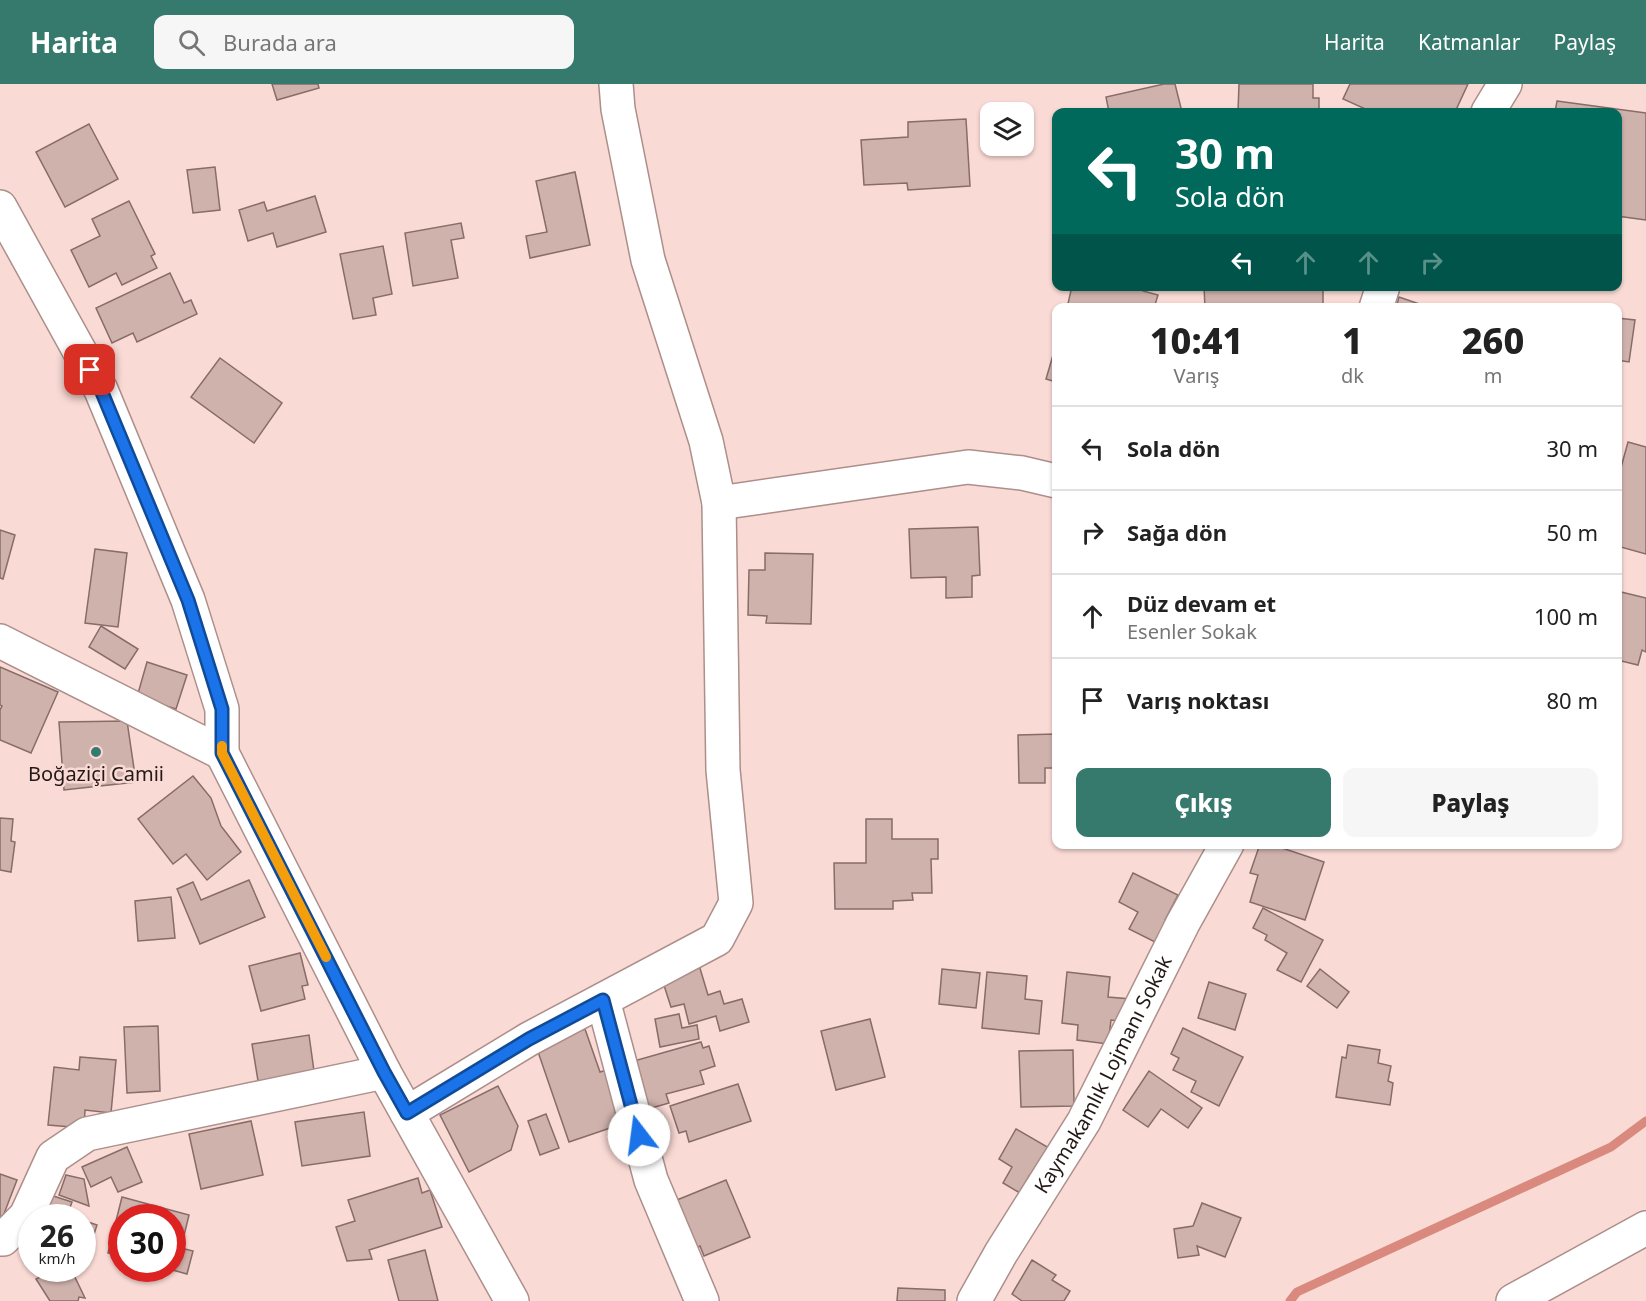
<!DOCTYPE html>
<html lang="tr">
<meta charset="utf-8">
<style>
:root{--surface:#fff;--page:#f6f6f6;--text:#222;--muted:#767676;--line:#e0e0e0;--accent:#367a6d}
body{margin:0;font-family:"Noto Sans",sans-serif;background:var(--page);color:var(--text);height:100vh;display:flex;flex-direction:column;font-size:22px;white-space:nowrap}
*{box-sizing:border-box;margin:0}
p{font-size:20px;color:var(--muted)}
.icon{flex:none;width:33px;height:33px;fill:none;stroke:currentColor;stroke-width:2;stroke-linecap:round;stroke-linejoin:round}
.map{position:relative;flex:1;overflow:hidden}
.panel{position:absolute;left:1052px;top:219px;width:570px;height:546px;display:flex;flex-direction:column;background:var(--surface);border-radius:12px;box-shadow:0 2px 4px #0004}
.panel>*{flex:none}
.guide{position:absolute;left:1052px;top:24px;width:570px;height:183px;border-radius:12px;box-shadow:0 2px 4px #0004;background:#00695c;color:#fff;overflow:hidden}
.fabs{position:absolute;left:980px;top:18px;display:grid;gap:12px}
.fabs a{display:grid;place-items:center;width:54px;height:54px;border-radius:12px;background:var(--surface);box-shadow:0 2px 4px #0004;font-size:30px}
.speed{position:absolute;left:18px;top:1120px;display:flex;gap:12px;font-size:30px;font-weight:700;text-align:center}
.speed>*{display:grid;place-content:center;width:78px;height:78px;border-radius:50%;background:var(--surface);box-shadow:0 2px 4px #0004;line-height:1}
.speed small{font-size:15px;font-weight:400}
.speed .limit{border:9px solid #d22;background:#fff;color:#111}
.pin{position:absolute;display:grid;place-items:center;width:51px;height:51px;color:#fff;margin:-26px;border-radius:12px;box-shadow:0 3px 9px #0006}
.me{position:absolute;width:66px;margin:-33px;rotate:345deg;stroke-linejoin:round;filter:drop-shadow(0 0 4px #0008)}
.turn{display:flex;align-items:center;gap:21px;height:126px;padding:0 24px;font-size:27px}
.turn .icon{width:78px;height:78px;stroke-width:2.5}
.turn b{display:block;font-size:42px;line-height:51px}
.lanes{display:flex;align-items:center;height:57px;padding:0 24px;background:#0003;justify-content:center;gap:30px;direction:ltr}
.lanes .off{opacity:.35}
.eta{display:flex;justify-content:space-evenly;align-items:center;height:102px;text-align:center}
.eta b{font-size:36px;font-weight:800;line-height:42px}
.action{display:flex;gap:12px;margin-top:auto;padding:12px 24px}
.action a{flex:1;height:69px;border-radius:12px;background:var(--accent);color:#fff;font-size:24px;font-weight:800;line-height:69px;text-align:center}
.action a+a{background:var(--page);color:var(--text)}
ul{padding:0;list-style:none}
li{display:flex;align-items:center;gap:18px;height:84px;padding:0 24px;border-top:2px solid var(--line)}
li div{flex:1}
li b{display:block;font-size:22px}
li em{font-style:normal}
header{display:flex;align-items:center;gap:36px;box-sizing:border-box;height:84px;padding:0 30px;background:var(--accent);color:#fff}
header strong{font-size:28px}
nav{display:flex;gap:33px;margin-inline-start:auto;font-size:21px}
.search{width:420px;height:54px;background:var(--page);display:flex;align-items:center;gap:15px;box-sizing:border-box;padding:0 21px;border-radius:12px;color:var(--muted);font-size:22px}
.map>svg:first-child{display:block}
</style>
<header>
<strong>Harita</strong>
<div class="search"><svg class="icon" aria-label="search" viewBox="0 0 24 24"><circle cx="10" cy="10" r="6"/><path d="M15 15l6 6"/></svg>Burada ara</div>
<nav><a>Harita</a><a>Katmanlar</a><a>Paylaş</a></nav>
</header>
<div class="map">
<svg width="1646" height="1217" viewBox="0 0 1646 1217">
<rect width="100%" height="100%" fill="#fadad5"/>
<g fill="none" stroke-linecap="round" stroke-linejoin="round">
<path stroke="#d9897d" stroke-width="9" d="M1290 1217 1297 1208 1611 1063 1646 1037"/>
</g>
<g fill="#d0b2ad" stroke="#876c67" stroke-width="1.5">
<path d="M272 0H318L319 4 277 16Z"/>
<path d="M1164 0H1175L1182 28H1109L1106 13Z"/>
<path d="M1239 0H1313V14H1319V28H1238Z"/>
<path d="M1350 0H1468L1455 28H1372L1343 15Z"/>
<path d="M1557 17 1646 29V136L1617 132V28H1555Z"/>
<path d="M966 35 970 102 908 106 907 99 864 101 861 56 908 53V38Z"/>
<path d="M89 40 118 95 65 123 36 68Z"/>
<path d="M215 83 220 126 193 129 187 86Z"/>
<path d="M575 88 590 161 530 174 526 152 547 148 536 97Z"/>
<path d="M315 112 326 148 277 163 273 149 248 157 239 126 264 118 267 127Z"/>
<path d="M129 117 155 170 151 172 157 184 122 201 116 189 89 203 71 166 100 152 92 135Z"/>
<path d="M461 139 464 154 451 156 458 194 413 202 405 149Z"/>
<path d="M383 162 392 210 373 214 376 231 353 235 340 170Z"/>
<path d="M170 189 184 219 191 216 197 230 137 258 133 249 112 259 96 224Z"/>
<path d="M1072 202H1144L1143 207 1158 211 1154 224H1067Z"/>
<path d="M1204 202H1323V224H1205Z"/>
<path d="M1399 213 1431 224H1396Z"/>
<path d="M1617 234 1635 236 1629 278 1617 276Z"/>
<path d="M1056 261V298L1046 295Z"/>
<path d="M220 274 282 319 254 359 191 313Z"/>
<path d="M1628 358 1646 363V470L1617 462V398Z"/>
<path d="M978 443 980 491 972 492V513L946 514V493L911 494 909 445Z"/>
<path d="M0 446 15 451 3 495 0 494Z"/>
<path d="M95 465 127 469 118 543 85 539Z"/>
<path d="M765 469 813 470 811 540 766 539 767 532 748 531 749 486H765Z"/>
<path d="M1617 507 1646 514V568L1642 566 1638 581 1617 576Z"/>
<path d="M101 542 138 565 125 585 89 563Z"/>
<path d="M147 578 187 591 176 625 137 613Z"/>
<path d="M0 583 58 608 31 669 0 656V626L2 622 0 621Z"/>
<path d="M127 637 136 698 64 706 59 638Z"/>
<path d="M1056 650V684H1045V699H1019L1018 651Z"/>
<path d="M193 692 211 714 221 742 241 768 207 796 186 770 173 780 138 735Z"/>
<path d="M0 734 13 735 11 757 15 758 11 788 0 786Z"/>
<path d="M866 735H892V755H938V775H931L932 809H912L913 816 893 817V825H835L834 779H866Z"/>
<path d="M1260 760H1270L1324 778 1305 836 1250 818 1258 791 1250 789Z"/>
<path d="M1133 789 1178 811 1165 836 1170 838 1159 860 1129 845 1138 828 1119 818Z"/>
<path d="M249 796 265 833 200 860 177 805 193 798 201 816Z"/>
<path d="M171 813 175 854 138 857 135 817Z"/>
<path d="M1263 824 1323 856 1301 898 1277 886 1287 869 1265 856 1267 851 1253 844Z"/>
<path d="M300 869 308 901 302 902 305 915 261 927 249 882Z"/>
<path d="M699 881 708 911 720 907 724 920 742 915 749 938 720 947 716 932 689 940 684 920 671 923 661 892Z"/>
<path d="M942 885 980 889 976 924 939 920Z"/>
<path d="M1320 885 1349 908 1337 924 1307 902Z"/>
<path d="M987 888 1027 892 1025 915 1042 917 1039 950 982 944Z"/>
<path d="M1067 888 1110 893 1108 913 1131 915 1129 938 1111 936 1108 960 1077 956 1078 941 1062 939Z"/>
<path d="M1209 898 1246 910 1235 946 1198 934Z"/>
<path d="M679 930 682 944 697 941 699 955 660 963 655 935Z"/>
<path d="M870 935 885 993 836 1006 821 947Z"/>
<path d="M158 942 160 1007 127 1009 124 943Z"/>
<path d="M1183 944 1243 973 1219 1022 1191 1008 1196 997 1173 986 1179 974 1171 970Z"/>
<path d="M585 945 600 988 610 985 628 1038 569 1058 536 962Z"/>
<path d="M309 951 314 987 259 1003 252 960Z"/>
<path d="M701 958 703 964 709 962 715 982 700 987 704 1000 666 1010 669 1019 648 1025 634 977Z"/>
<path d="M1348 961 1380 966 1378 979 1391 982 1388 997 1393 999 1390 1021 1336 1013 1342 973 1346 974Z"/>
<path d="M1073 966 1074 1022 1021 1023 1019 967Z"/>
<path d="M80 973 116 976 111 1029 85 1026 84 1044 48 1041 54 983 79 986Z"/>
<path d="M1149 987 1202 1024 1188 1044 1161 1025 1148 1043 1123 1026Z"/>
<path d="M738 1000 751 1037 689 1058 686 1047 679 1049 670 1022Z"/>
<path d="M498 1002 518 1042 511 1066 469 1088 440 1031Z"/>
<path d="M364 1028 370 1072 302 1082 295 1038Z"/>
<path d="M546 1030 559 1064 540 1071 528 1037Z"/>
<path d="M251 1037 263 1091 201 1105 189 1050Z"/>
<path d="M1016 1045 1056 1068 1039 1098 1029 1092 1020 1109 1003 1099 1012 1083 999 1075Z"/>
<path d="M127 1063 142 1098 118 1108 111 1093 91 1103 82 1083Z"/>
<path d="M0 1090 17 1096 0 1140Z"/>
<path d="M66 1091 84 1095 89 1122 59 1111Z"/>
<path d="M418 1094 422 1109 430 1106 442 1143 369 1166 372 1175 347 1177 336 1143 355 1137 348 1116Z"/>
<path d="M726 1096 750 1153 704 1172 700 1162 697 1164 677 1116Z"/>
<path d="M47 1110 72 1118 67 1132 75 1134H39Z"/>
<path d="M122 1113 189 1131 181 1164 193 1167 187 1190 169 1185H172V1134H122V1172L108 1169Z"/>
<path d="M1202 1119 1241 1134 1225 1173 1197 1162 1199 1171 1178 1174 1174 1145 1193 1142Z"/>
<path d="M82 1136 97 1141 85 1178 82 1177Z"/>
<path d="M425 1166 438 1217H399L388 1176Z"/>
<path d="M1032 1176 1056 1191 1052 1196 1070 1207 1064 1217H1022L1012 1210Z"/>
<path d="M56 1185H71L85 1214 79 1213 78 1217H50L36 1195Z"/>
<path d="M898 1204 945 1206V1217H897Z"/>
</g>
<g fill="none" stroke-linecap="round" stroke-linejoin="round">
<g stroke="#ac8f8a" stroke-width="36">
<g id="minor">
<path d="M1488 28 1505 0"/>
<path d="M0 123 101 306 188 516 222 625V669L384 988 512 1217"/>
<path d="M1376 224 1383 202"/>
<path d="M719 419 968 383 1022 389 1056 397"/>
<path d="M0 557 222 669"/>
<path d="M603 916 651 1096 702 1217"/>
<path d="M407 1029 529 955 717 855 736 819 723 686 719 419 706 357 648 176 618 25 616 0"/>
<path d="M0 1155H3L26 1132 53 1073 87 1050 384 988"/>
<path id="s1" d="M974 1217 1001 1169 1084 1037 1183 839 1227 760"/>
<path d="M1513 1217 1646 1144"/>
</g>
</g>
<use href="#minor" stroke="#fff" stroke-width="33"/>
</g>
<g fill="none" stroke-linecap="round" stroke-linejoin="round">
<g stroke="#114b97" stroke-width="15">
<path id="route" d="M90 286 101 306 188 516 222 625V669L384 988 407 1029 529 955 603 916 639 1051"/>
</g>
<use href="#route" stroke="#1a73e8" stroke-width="10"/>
<path stroke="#f59e0b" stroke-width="10" d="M222 662V669L326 873"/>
</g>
<circle fill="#367a6d" stroke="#fadad5" stroke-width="2" cx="96" cy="668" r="6"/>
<g text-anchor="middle" stroke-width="5" stroke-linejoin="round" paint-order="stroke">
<g font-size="20" fill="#221816" stroke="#fadad5">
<text x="96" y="697">Boğaziçi Camii</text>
</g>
<g font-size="20" fill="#221816" stroke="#fadad5">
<text dy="7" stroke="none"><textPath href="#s1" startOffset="261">Kaymakamlık Lojmanı Sokak</textPath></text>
</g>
</g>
</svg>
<div class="fabs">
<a><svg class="icon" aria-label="layers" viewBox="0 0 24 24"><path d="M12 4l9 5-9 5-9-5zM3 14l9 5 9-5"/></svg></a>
</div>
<div class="speed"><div>26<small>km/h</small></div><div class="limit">30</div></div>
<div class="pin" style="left:90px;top:286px;background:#d93025"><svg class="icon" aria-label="arrive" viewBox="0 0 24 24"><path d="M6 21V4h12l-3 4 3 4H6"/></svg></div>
<svg class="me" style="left:639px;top:1051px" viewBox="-20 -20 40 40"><circle r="19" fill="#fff"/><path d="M0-13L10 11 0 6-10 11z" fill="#1a73e8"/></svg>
<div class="guide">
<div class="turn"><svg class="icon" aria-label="left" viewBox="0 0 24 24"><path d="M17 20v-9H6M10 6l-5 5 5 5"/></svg><div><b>30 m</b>Sola dön</div></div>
<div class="lanes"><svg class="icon" aria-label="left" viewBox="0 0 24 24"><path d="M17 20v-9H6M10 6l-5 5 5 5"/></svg><svg class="icon off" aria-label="ahead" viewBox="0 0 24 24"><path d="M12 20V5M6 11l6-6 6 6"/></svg><svg class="icon off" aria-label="ahead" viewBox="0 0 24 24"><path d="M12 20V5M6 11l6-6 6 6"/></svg><svg class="icon off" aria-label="right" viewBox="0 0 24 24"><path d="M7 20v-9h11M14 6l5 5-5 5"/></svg></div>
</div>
<section class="panel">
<div class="eta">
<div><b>10:41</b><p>Varış</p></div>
<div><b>1</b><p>dk</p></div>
<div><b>260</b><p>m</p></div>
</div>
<ul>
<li><svg class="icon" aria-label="left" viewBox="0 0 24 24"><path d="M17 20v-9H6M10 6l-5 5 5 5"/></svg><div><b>Sola dön</b></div><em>30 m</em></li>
<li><svg class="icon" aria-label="right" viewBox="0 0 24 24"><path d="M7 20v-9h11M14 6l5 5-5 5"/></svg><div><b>Sağa dön</b></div><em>50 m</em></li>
<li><svg class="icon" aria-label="ahead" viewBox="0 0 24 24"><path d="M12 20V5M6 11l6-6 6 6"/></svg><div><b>Düz devam et</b><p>Esenler Sokak</p></div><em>100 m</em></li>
<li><svg class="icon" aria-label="arrive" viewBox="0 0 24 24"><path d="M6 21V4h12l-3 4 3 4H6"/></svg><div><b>Varış noktası</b></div><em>80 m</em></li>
</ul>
<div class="action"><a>Çıkış</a><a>Paylaş</a></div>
</section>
</div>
